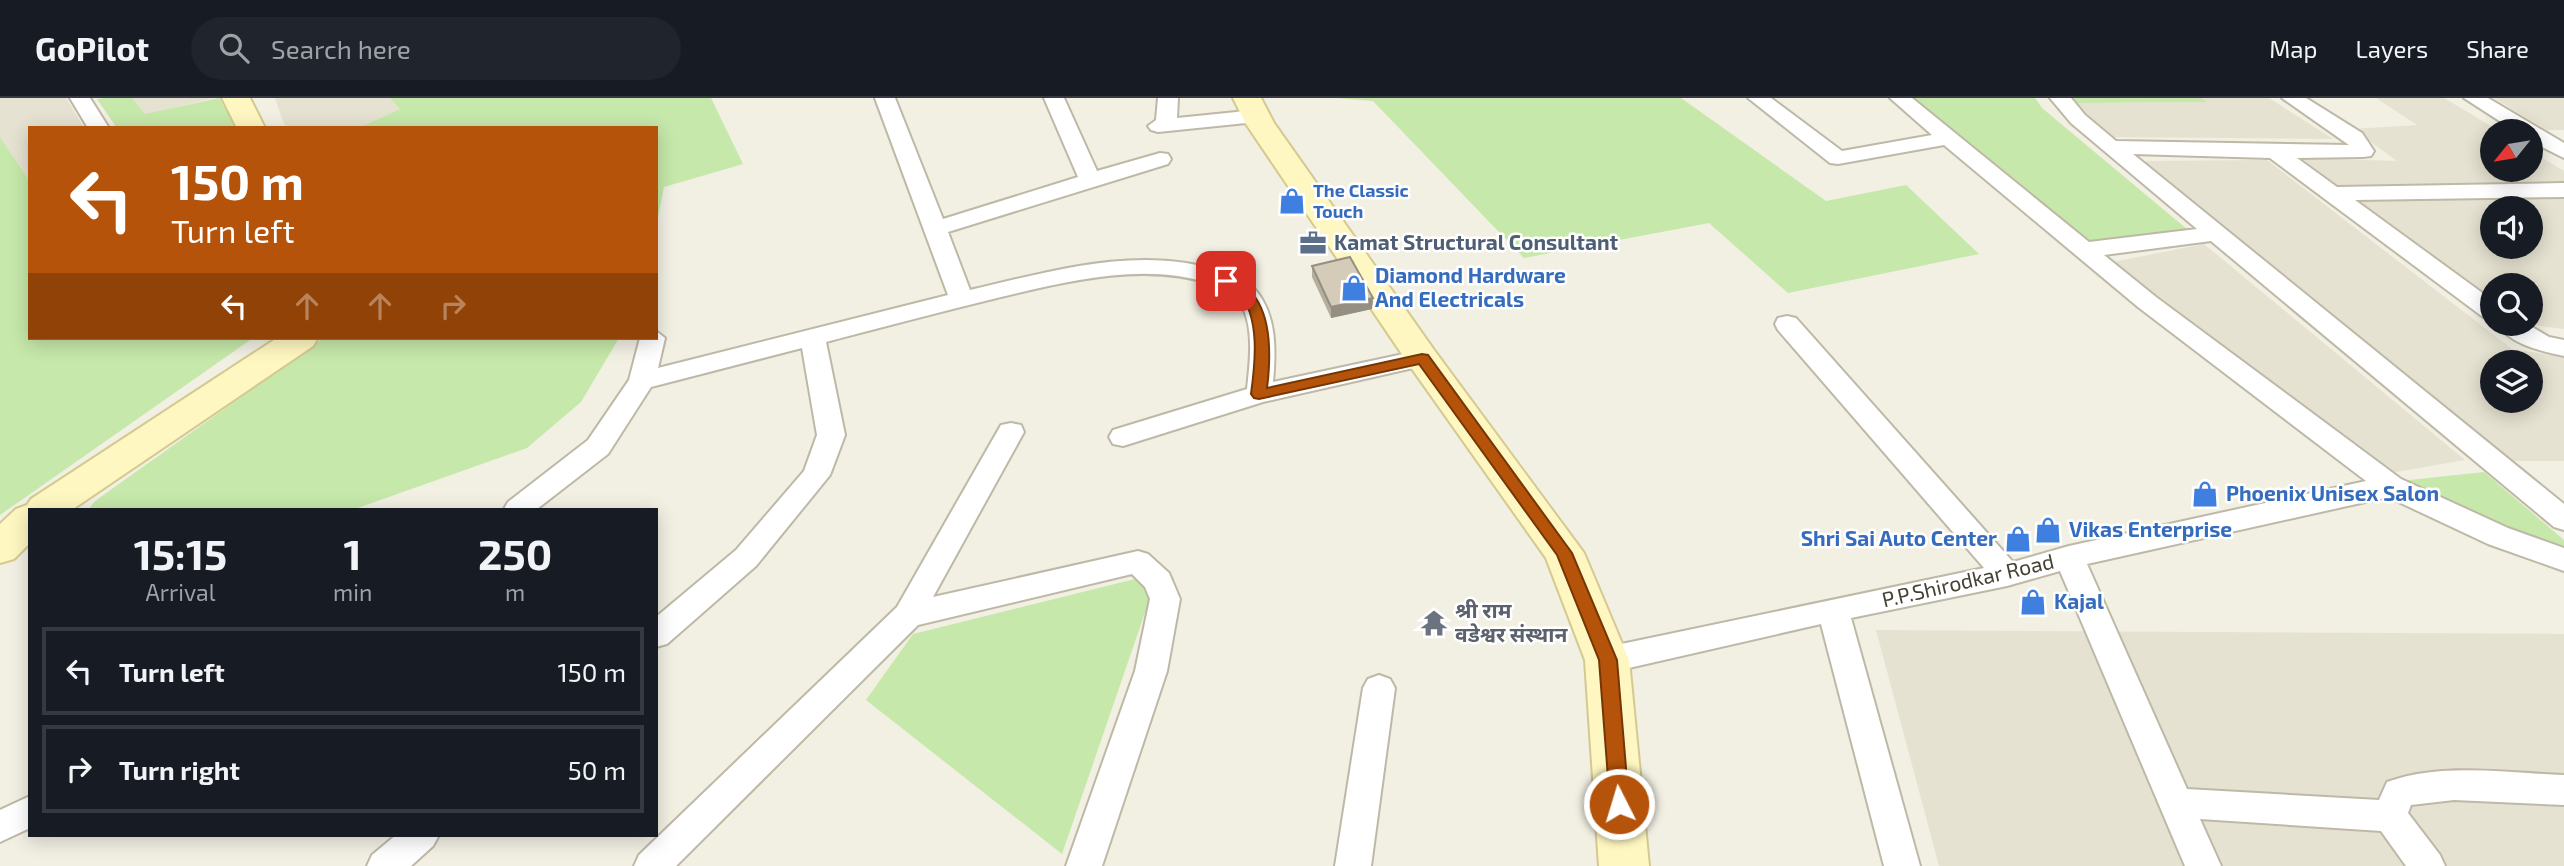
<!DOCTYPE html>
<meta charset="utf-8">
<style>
:root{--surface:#171b24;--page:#20242c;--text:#f1f3f6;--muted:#9ea1a6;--line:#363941}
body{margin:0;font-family:"Exo 2","Noto Sans Devanagari",sans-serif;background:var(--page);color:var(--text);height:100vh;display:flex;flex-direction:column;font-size:26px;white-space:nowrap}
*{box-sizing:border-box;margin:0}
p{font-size:23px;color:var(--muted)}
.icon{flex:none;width:38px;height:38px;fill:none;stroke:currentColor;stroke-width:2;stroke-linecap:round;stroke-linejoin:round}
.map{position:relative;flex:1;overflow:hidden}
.panel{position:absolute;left:28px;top:410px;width:630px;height:329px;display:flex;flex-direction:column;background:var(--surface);border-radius:0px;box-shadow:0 4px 18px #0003}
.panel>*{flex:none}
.top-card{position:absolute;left:28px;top:28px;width:630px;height:214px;border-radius:0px;box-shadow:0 4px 18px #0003;background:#b45309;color:#fff;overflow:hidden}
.needle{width:46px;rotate:240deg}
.fabs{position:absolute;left:2480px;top:21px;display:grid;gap:14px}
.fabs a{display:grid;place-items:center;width:63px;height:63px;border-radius:50%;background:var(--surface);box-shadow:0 4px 18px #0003;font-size:35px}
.pin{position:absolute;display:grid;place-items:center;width:60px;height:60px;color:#fff;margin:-30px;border-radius:14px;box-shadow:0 4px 10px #0006}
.me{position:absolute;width:77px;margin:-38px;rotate:355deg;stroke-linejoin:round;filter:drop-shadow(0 0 5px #0008)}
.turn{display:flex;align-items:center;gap:24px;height:147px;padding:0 28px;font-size:32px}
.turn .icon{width:91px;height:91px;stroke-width:2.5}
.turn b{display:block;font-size:49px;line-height:60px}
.lanes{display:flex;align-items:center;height:66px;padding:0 28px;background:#0003;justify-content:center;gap:35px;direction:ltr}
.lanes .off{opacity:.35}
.eta{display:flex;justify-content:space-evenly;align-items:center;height:119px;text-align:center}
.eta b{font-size:42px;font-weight:700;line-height:49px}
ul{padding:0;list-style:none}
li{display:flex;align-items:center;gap:21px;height:88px;margin:0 14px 10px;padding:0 14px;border:4px solid var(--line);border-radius:0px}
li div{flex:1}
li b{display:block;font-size:26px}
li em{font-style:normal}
header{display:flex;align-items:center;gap:42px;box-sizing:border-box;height:98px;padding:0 35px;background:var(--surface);border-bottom:2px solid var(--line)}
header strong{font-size:33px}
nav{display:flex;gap:38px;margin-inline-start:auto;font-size:24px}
.search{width:490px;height:63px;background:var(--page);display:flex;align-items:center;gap:18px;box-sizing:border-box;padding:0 24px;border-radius:38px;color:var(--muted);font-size:26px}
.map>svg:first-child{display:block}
</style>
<header>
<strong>GoPilot</strong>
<div class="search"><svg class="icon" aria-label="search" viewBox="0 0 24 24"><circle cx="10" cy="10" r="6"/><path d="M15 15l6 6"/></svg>Search here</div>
<nav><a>Map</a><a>Layers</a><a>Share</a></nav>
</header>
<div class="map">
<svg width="2564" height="768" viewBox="0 0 2564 768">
<rect width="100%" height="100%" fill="#f2efe3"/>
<g fill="#e6e2d1" fill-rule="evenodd">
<path d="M0 0H66L84 30H30V84L0 39Z"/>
<path d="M132 0H213L145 17Z"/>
<path d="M275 0H390L400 11 358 30H289L284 26Z"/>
<path d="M2201 0H2269L2333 41 2107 39 2077 5 2205 4Z"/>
<path d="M2376 0H2444L2499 33H2492V72H2530L2531 53 2564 73V231L2524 226H2530V187H2492V202L2300 60 2397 63 2353 31 2417 27ZM2492 110H2530V149H2492Z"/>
<path d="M2494 0H2564V32H2547Z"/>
<path d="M2267 62 2512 251 2564 259V363H2509L2141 63ZM2492 264H2530V303H2492Z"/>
<path d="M2204 146 2465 362 2384 376 2113 164Z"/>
<path d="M1876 532 2564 536V768H1939Z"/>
</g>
<g fill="#c6e8aa">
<path d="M104 0H132L145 16 219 0 236 30H117L97 1Z"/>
<path d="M390 0H711L743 66 664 89 656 129V30H358L400 11Z"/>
<path d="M1336 0H1681L1826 103 1906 87 1979 156 1788 195 1709 125 1524 160 1373 3Z"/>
<path d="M1908 0H2035L2042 10 2188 132 2089 146Z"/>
<path d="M2074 0H2201L2207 4 2077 5Z"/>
<path d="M0 39 30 84V240H253L0 417Z"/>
<path d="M324 240H619L581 304 527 350 355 411H89L95 403Z"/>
<path d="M2484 374 2564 442V456L2400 383Z"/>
<path d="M1139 480 1151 497 1062 756 866 602 913 536Z"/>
</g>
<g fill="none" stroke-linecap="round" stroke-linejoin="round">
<g stroke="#beb8a6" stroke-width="4">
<g id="street">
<path d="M70 0H90L109 30H88Z"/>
<path d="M875 0H895L943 121 1078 79 1044 0H1064L1097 73 1160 55 1168 56 1171 61 1168 66 948 134 970 192C1052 173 1141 146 1223 174 1233 178 1246 180 1252 188 1277 214 1276 251 1273 284L1422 252 1431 254 1435 260 1431 266 1422 268 1263 304 1123 348 1113 346 1109 339 1113 332 1247 291C1250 263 1256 221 1235 198 1230 192 1219 189 1211 186 1143 163 1065 184 997 200 939 214 883 229 826 244L845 337 830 377 756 468 667 546 656 549V519L736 452 804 373 817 337 802 250 651 289 608 356 537 411H504L508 404 588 342 629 282 640 240H656V233L665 240 658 270 948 197Z"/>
<path d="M1158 0H1178L1177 20 1256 12 1263 14 1266 18 1263 22 1256 24 1158 34 1151 32 1148 28 1156 22Z"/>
<path d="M1748 0H1771L1842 53 1932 37 1890 0H1912L2089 144 2197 131 2071 25 2050 0H2071L2085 17 2116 43 2349 47 2282 0H2306L2362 35 2374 53 2371 58 2363 59 2297 60 2337 89 2564 85V99L2355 102 2492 202V222L2483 219 2270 60 2133 56 2564 406V432L2554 429 2211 143 2104 157 2156 199 2401 381 2508 430 2564 450V473L2488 446 2388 399 2087 466 2187 691 2379 702 2387 684C2442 664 2507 675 2564 677V707L2454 702 2411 707 2408 715 2440 757 2445 768H2406L2381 733 2200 721 2221 768H2185L2060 473 2007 488 1851 520 1920 768H1884L1821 526 1607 575 1596 571 1591 562 1596 553 1607 549 1984 470 1778 232 1775 226 1778 220 1787 218 1796 220 2013 464 2069 448 2366 383 2138 209 1944 47 1838 66 1830 65Z"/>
<path d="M2464 0H2488L2564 45V60L2530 43V33H2515Z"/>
<path d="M2498 226H2527L2549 239 2564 242V258C2542 253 2510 247 2498 226Z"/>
<path d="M1011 325 1021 327 1024 334 933 499 1138 453 1148 456 1169 475 1180 501 1167 573 1102 768H1066L1135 573 1150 501 1145 489 1132 476 918 527 676 768H634L639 757 897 509 1001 327Z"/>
<path d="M1379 577 1390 581 1395 590 1371 768H1335L1363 590 1368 581Z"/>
<path d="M30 698V730L0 744V712Z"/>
<path d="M396 737H439L433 748 411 768H367L372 757Z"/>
</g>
</g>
<g stroke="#d4ca91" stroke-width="4">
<g id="secondary">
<path d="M222 0H250L265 30H237Z"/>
<path d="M1233 0H1261L1274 25 1434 252 1584 455 1629 562 1649 768H1599L1585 562 1546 460 1410 268 1246 26Z"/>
<path d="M277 240H318L313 248 73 411H30V445L14 461 0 465V426L16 411 27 407 31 401Z"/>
</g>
</g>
<use href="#street" fill="#fff" fill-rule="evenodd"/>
<use href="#secondary" fill="#fff7c1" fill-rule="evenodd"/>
</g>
<path fill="#b6af9f" d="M1312 168 1373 200 1372 211 1331 220 1312 179Z"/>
<path fill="#948f82" d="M1373 200 1372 211 1331 220V209Z"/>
<path fill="#d4ccb9" stroke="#948f82" stroke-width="2" d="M1350 159 1373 200 1331 209 1312 168Z"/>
<path fill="#b45309" stroke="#753606" stroke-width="2" d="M1226 179C1273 192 1272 250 1267 290L1422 256 1428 257 1572 455 1617 562 1629 706 1626 712 1619 714 1613 712 1610 706 1599 562 1557 457 1419 266 1259 301 1254 300 1251 296C1255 267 1261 218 1238 194 1233 189 1224 188 1219 183Z"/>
<defs>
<g id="shop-bare" transform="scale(2.1)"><path d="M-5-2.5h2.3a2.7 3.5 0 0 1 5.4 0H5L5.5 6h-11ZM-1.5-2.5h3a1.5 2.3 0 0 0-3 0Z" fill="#3f7fe0" stroke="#fff" stroke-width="2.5" paint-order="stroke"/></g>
<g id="office-bare" transform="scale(2.1)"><path d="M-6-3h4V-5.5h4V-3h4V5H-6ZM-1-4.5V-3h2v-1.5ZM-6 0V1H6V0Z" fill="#5c6f8a" stroke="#fff" stroke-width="2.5" paint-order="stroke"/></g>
<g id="temple-bare" transform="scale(2.1)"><path d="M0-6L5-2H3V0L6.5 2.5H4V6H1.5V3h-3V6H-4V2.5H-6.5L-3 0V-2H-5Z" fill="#6b7280" stroke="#fff" stroke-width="2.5" paint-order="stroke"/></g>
</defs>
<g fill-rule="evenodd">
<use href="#shop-bare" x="1292" y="103"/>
<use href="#office-bare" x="1313" y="145"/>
<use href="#shop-bare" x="1354" y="190"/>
<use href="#shop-bare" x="2205" y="396"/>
<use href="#shop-bare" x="2048" y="432"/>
<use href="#shop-bare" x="2018" y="441"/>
<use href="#shop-bare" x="2033" y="504"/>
<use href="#temple-bare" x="1434" y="525"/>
</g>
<g text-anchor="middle" stroke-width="5" stroke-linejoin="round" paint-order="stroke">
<g font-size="18" font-weight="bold" fill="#366cbe" stroke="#fff" text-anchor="start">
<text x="1313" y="99">The Classic<tspan x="1313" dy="21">Touch</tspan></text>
</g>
<g font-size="21" font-weight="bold" fill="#4e5e75" stroke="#fff" text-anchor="start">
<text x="1334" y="152">Kamat Structural Consultant</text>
</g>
<g font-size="21" font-weight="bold" fill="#366cbe" stroke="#fff" text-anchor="start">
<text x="1375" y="185">Diamond Hardware<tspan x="1375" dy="24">And Electricals</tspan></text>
<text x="2226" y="403">Phoenix Unisex Salon</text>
<text x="2069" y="439">Vikas Enterprise</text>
<text x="1997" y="448" text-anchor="end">Shri Sai Auto Center</text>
<text x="2054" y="511">Kajal</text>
</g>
<g font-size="21" fill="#444033" stroke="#fff">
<text transform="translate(1968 483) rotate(-13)" y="7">P.P.Shirodkar Road</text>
</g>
<g font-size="21" font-weight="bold" fill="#5b616d" stroke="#fff" text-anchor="start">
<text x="1455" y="520">श्री राम<tspan x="1455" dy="24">वडेश्वर संस्थान</tspan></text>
</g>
</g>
</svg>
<div class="fabs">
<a><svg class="needle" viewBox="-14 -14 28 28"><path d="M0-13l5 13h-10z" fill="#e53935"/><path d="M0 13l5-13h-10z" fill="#9ea1a6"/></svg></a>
<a><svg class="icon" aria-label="sound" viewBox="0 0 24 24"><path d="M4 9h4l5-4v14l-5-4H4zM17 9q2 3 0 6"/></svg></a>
<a><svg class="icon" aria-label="search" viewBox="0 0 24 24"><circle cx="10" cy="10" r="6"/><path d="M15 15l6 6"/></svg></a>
<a><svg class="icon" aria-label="layers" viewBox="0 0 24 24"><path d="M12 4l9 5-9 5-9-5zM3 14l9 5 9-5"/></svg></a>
</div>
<div class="pin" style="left:1226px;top:183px;background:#d93025"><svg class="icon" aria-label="arrive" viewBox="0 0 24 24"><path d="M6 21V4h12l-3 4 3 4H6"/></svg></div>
<svg class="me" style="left:1619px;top:706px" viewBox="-20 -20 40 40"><circle r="17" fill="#b45309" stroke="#fff" stroke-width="3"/><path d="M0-11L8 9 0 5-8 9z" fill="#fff"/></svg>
<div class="top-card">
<div class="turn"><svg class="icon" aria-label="left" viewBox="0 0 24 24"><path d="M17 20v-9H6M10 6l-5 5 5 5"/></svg><div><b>150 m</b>Turn left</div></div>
<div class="lanes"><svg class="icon" aria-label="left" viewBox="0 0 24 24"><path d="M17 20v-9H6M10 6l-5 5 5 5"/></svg><svg class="icon off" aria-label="ahead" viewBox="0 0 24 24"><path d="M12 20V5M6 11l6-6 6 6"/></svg><svg class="icon off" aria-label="ahead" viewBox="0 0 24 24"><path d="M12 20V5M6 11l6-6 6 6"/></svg><svg class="icon off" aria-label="right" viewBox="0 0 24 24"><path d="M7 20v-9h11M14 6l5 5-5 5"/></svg></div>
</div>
<section class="panel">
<div class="eta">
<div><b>15:15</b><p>Arrival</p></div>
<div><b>1</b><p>min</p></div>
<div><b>250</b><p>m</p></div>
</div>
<ul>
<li><svg class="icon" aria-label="left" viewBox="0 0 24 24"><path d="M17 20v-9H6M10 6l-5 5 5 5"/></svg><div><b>Turn left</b></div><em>150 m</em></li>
<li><svg class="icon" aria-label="right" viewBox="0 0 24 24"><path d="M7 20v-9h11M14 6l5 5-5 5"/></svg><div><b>Turn right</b></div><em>50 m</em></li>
</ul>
</section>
</div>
